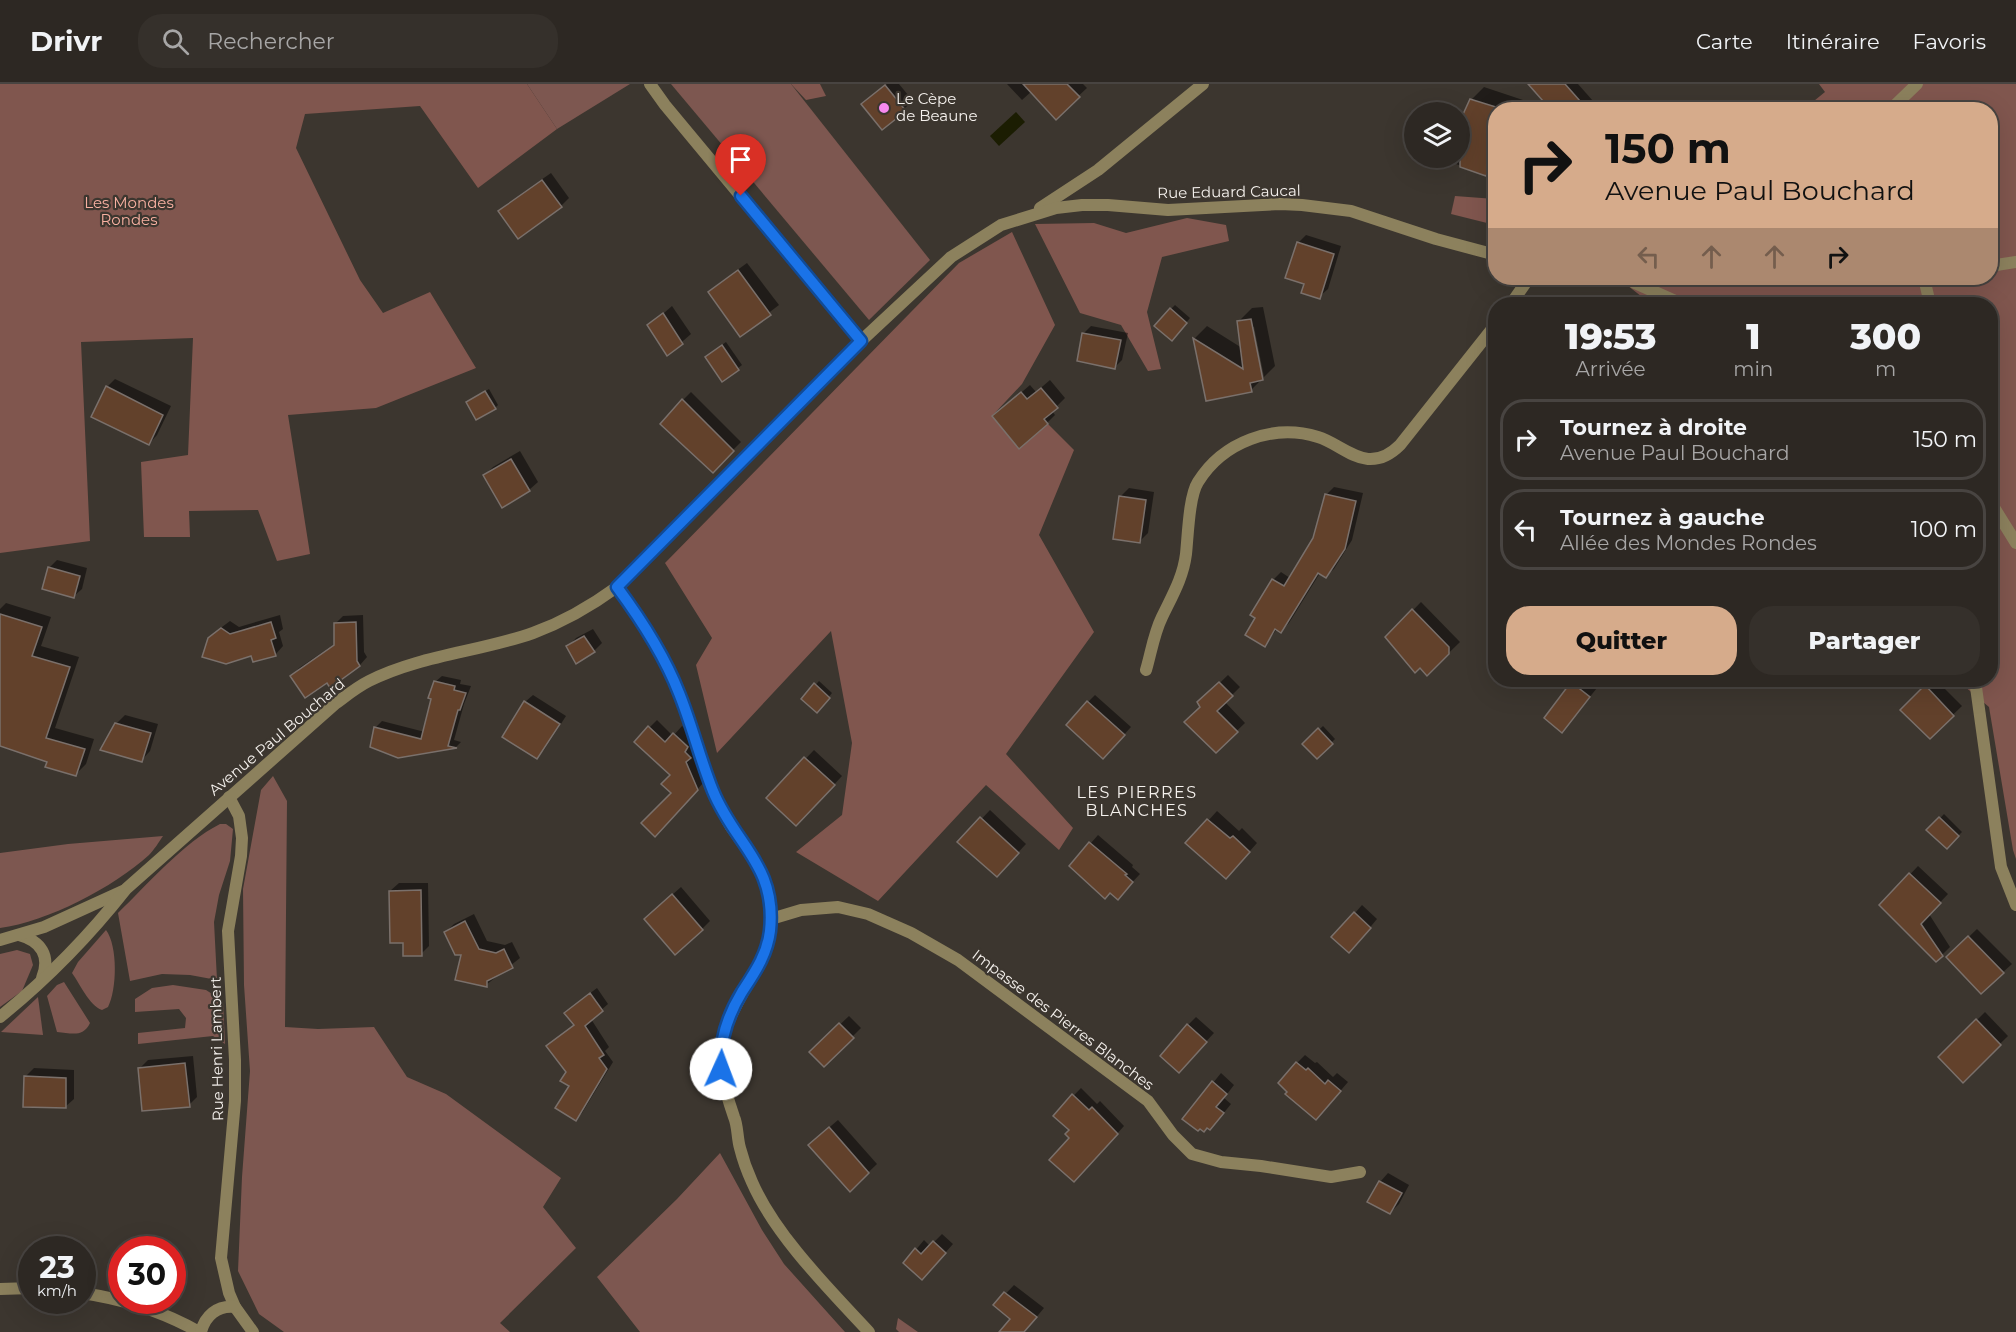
<!DOCTYPE html>
<html lang="fr">
<meta charset="utf-8">
<style>
:root{--surface:#2d2823;--page:#35302b;--text:#f1f3f6;--muted:#a7a6a6;--line:#484441;--accent:#d6ab8b}
body{margin:0;font-family:Montserrat,sans-serif;background:var(--page);color:var(--text);height:100vh;display:flex;flex-direction:column;font-size:22px;white-space:nowrap}
*{box-sizing:border-box;margin:0}
p{font-size:20px;color:var(--muted)}
.icon{flex:none;width:33px;height:33px;fill:none;stroke:currentColor;stroke-width:2;stroke-linecap:round;stroke-linejoin:round}
.map{position:relative;flex:1;overflow:hidden}
.side{position:absolute;left:1488px;top:213px;width:510px;height:390px;display:flex;flex-direction:column;background:var(--surface);border-radius:24px;box-shadow:0 6px 24px #0002,0 0 0 2px var(--line)}
.side>*{flex:none}
.hud{position:absolute;left:1488px;top:18px;width:510px;height:183px;border-radius:24px;box-shadow:0 6px 24px #0002,0 0 0 2px var(--line);background:#d6ab8b;color:#111;overflow:hidden}
.fabs{position:absolute;left:1404px;top:18px;display:grid;gap:12px}
.fabs a{display:grid;place-items:center;width:66px;height:66px;border-radius:50%;background:var(--surface);box-shadow:0 6px 24px #0002,0 0 0 2px var(--line);font-size:30px}
.speed{position:absolute;left:18px;top:1152px;display:flex;gap:12px;font-size:30px;font-weight:700;text-align:center}
.speed>*{display:grid;place-content:center;width:78px;height:78px;border-radius:50%;background:var(--surface);box-shadow:0 6px 24px #0002,0 0 0 2px var(--line);line-height:1}
.speed small{font-size:15px;font-weight:400}
.speed .limit{border:9px solid #d22;background:#fff;color:#111}
.pin{position:absolute;display:grid;place-items:center;width:51px;height:51px;color:#fff;margin:-62px -26px;border-radius:50% 50% 50% 0;rotate:-45deg;box-shadow:0 0 6px #0007}
.pin .icon{rotate:45deg}
.me{position:absolute;width:66px;margin:-33px;rotate:2deg;stroke-linejoin:round;filter:drop-shadow(0 0 4px #0008)}
.turn{display:flex;align-items:center;gap:21px;height:126px;padding:0 18px;font-size:27px}
.turn .icon{width:78px;height:78px;stroke-width:2.5}
.turn b{display:block;font-size:42px;line-height:51px}
.lanes{display:flex;align-items:center;height:57px;padding:0 18px;background:#0003;justify-content:center;gap:30px;direction:ltr}
.lanes .off{opacity:.35}
.eta{display:flex;justify-content:space-evenly;align-items:center;height:102px;text-align:center}
.eta b{font-size:36px;font-weight:800;line-height:42px}
.button{display:flex;gap:12px;margin-top:auto;padding:12px 18px}
.button a{flex:1;height:69px;border-radius:24px;background:var(--accent);color:#111;font-size:24px;font-weight:800;line-height:69px;text-align:center}
.button a+a{background:var(--page);color:var(--text)}
ul{padding:0;list-style:none}
li{display:flex;align-items:center;gap:18px;height:81px;margin:0 12px 9px;padding:0 6px;border:3px solid var(--line);border-radius:24px}
li div{flex:1}
li b{display:block;font-size:22px}
li em{font-style:normal}
header{display:flex;align-items:center;gap:36px;box-sizing:border-box;height:84px;padding:0 30px;background:var(--surface);border-bottom:2px solid var(--line)}
header strong{font-size:28px}
nav{display:flex;gap:33px;margin-inline-start:auto;font-size:21px}
.search{width:420px;height:54px;background:var(--page);display:flex;align-items:center;gap:15px;box-sizing:border-box;padding:0 21px;border-radius:24px;color:var(--muted);font-size:22px}
.map>svg:first-child{display:block}
</style>
<header>
<strong>Drivr</strong>
<div class="search"><svg class="icon" aria-label="search" viewBox="0 0 24 24"><circle cx="10" cy="10" r="6"/><path d="M15 15l6 6"/></svg>Rechercher</div>
<nav><a>Carte</a><a>Itinéraire</a><a>Favoris</a></nav>
</header>
<div class="map">
<svg width="2016" height="1248" viewBox="0 0 2016 1248">
<rect width="100%" height="100%" fill="#3c362f"/>
<g fill="#7d5750">
<path d="M527 0H630L557 45Z"/>
<path d="M671 0H791L930 176 869 236Z"/>
<path d="M273 692 287 717 285 943 318 945 374 943 407 993 446 1010 561 1094 543 1123 576 1164 500 1239 510 1248H284L259 1230 238 1187 242 1093 250 987 244 901 243 805 261 706Z"/>
<path d="M220 740H226L233 745 230 777 219 811 214 838 217 896 190 891 162 890 130 897 118 829C147 801 184 758 220 740Z"/>
<path d="M163 752C159 758 154 766 149 771 114 803 47 838 0 844V769L68 760Z"/>
<path d="M106 846C118 862 117 906 108 923L102 926C89 921 80 900 72 889L78 878Z"/>
<path d="M17 866 30 870 33 881 22 907 0 923V870Z"/>
<path d="M64 898 90 939C83 954 71 949 57 948L47 912 57 901Z"/>
<path d="M173 901 206 906 223 917 225 960 213 952 138 960V949L185 944 186 934 179 925 135 928V915L152 904Z"/>
<path d="M38 913 43 951 1 948Z"/>
<path d="M720 1069 762 1146 784 1180 845 1248H640L597 1193 677 1115Z"/>
<path d="M898 1234 918 1248H899L896 1245Z"/>
</g>
<g fill="#80564e">
<path d="M0 0H527L557 45 478 104 420 22 305 30 296 64 360 196 383 229 430 208 476 284 376 324 288 331 310 470 277 477 258 426 189 427 190 453H144L141 378 188 371 193 254 81 258 90 457 0 469Z"/>
<path d="M791 0H820L826 12 806 16Z"/>
<path d="M1819 0H2016V775L2013 766 1989 623 1957 596H1990V220H1651L1618 194H1990V26L1804 25 1825 8Z"/>
<path d="M1455 112 1495 115V141L1451 130Z"/>
<path d="M1187 134 1226 141 1229 157 1162 173 1147 228 1161 285 1148 287 1121 241 1080 229 1035 140 1094 139 1126 149Z"/>
<path d="M1012 148 1055 241 1022 300 992 332 1019 364 1048 340 1074 366 1039 451 1094 548 1006 670 1073 744 1059 766 986 701 878 817 796 768 842 731 852 659 831 547 717 669 696 581 712 554 665 479 959 179Z"/>
</g>
<path fill="#1b1d02" d="M1016 28 1025 38 999 62 990 52Z"/>
<g fill="#0007">
<path d="M887 0H899L913 17 882 44 872 12Z"/>
<path d="M1007 0H1083L1087 4 1056 33 1032 7 1022 16Z"/>
<path d="M1543 0H1578L1601 26H1553Z"/>
<path d="M1484 3 1523 16 1519 26H1496V80L1485 91 1443 75 1460 74V41L1471 16Z"/>
<path d="M551 89 569 114 561 122 500 127 508 119Z"/>
<path d="M1306 151 1341 162 1328 205 1319 213 1298 159Z"/>
<path d="M747 179 779 221 740 251 710 208 718 200Z"/>
<path d="M1175 221 1190 234 1176 251 1171 225Z"/>
<path d="M672 222 691 250 668 270 649 242Z"/>
<path d="M1263 223 1275 282 1264 293 1254 243H1253L1262 295 1251 306 1194 255 1207 242 1242 264 1239 237 1252 224Z"/>
<path d="M1091 242 1128 249 1122 276 1115 283 1083 250Z"/>
<path d="M726 258 742 281 723 296 711 269Z"/>
<path d="M115 295 171 322 157 351 149 360 107 303Z"/>
<path d="M1050 296 1065 314 1052 327 1055 331 1047 339 1003 324 1030 301 1036 308Z"/>
<path d="M489 305 498 321 495 324 472 315Z"/>
<path d="M691 308 741 358 712 387 683 316Z"/>
<path d="M520 367 538 398 529 406 485 391 493 383Z"/>
<path d="M1334 403 1363 409 1352 456 1334 485 1326 492 1320 489 1289 539 1281 547 1277 545 1265 561 1257 533 1273 496 1281 488 1290 494 1315 455 1326 411Z"/>
<path d="M1129 404 1154 408 1148 449 1139 458 1120 413Z"/>
<path d="M57 476 87 484 82 505 74 512 49 484Z"/>
<path d="M1421 518 1460 558 1427 590 1387 553Z"/>
<path d="M6 519 51 533 41 562 79 573 55 644 94 655 86 680 76 690 49 677 0 661V525Z"/>
<path d="M280 531 283 545 279 548 283 562 275 571H252L218 546 230 537 239 543Z"/>
<path d="M363 531 364 568 367 573 360 581 330 601 328 597 292 592 299 584 336 559 335 540 343 532Z"/>
<path d="M593 545 602 559 594 567 568 563 576 554Z"/>
<path d="M1228 591 1240 603 1225 618 1245 639 1216 667 1202 622 1199 619Z"/>
<path d="M442 592 461 596 460 600 471 602 464 620 454 656 461 658 456 663 398 672 375 644 382 637 425 648 435 598Z"/>
<path d="M1576 596H1586L1597 604 1562 647 1572 599Z"/>
<path d="M1932 596H1936L1962 622 1930 653 1902 626Z"/>
<path d="M819 597 832 609 821 623 803 615Z"/>
<path d="M533 611 566 632 544 666 536 673 525 618Z"/>
<path d="M1095 611 1131 643 1111 665 1088 618Z"/>
<path d="M125 631 158 640 150 667 142 676 116 640Z"/>
<path d="M657 636 673 652 682 642 695 654 697 665 693 670 705 697 663 743 673 709 672 691 649 644Z"/>
<path d="M1323 642 1335 655 1317 673 1304 660Z"/>
<path d="M814 666 842 692 805 732 768 714Z"/>
<path d="M990 726 1026 760 997 791 960 758Z"/>
<path d="M1217 727 1239 747 1242 744 1257 759 1234 785 1188 759Z"/>
<path d="M1944 730 1962 748 1947 763 1929 746Z"/>
<path d="M1098 751 1133 781 1132 783 1140 790 1125 806 1071 782Z"/>
<path d="M1918 782 1948 810 1929 830 1950 863 1942 871 1881 821Z"/>
<path d="M399 799H428L429 862 421 870 404 858 390 807Z"/>
<path d="M681 803 710 837 702 845 654 827Z"/>
<path d="M1362 821 1377 835 1357 859 1355 829Z"/>
<path d="M474 830 487 857 505 861 512 858 520 874 486 901 446 848 454 840Z"/>
<path d="M1977 845 2012 880 1981 908 1948 873Z"/>
<path d="M597 904 608 920 591 935 609 963 605 967 613 978 582 1029 576 1035 568 988 548 962 575 940 573 922Z"/>
<path d="M1985 928 2008 952 1963 996 1940 973Z"/>
<path d="M849 932 861 944 824 981 811 968Z"/>
<path d="M1196 933 1214 949 1187 978 1188 941Z"/>
<path d="M1305 971 1315 979 1317 978 1333 993 1337 989 1348 998 1324 1026 1297 979Z"/>
<path d="M193 972 197 1013 189 1021 140 984 148 976Z"/>
<path d="M34 984 74 986V1015L65 1023 25 993Z"/>
<path d="M1221 989 1234 1001 1224 1014 1231 1020 1218 1036 1184 1035Z"/>
<path d="M1081 1004 1097 1020 1100 1017 1124 1042 1082 1089 1071 1054V1046L1055 1031Z"/>
<path d="M838 1036 877 1080 850 1106 818 1053Z"/>
<path d="M1388 1089 1409 1101 1399 1120 1390 1129 1380 1098Z"/>
<path d="M942 1150 953 1160 930 1186 905 1179 924 1156 930 1162Z"/>
<path d="M1014 1201 1044 1224 1024 1248H1001L1012 1235 995 1221Z"/>
</g>
<g fill="#62412b" stroke="#7a706b" stroke-width="1.5">
<path d="M1023 0H1067L1080 13 1056 36Z"/>
<path d="M1528 0H1565L1588 26H1551Z"/>
<path d="M885 1 906 27 882 46 861 20Z"/>
<path d="M1470 15 1496 23V68L1486 92 1460 83V37Z"/>
<path d="M542 96 562 123 518 155 498 127Z"/>
<path d="M1297 158 1334 170 1320 215 1301 209 1304 200 1285 194Z"/>
<path d="M738 186 771 231 740 253 708 208Z"/>
<path d="M1170 224 1187 239 1172 257 1154 242Z"/>
<path d="M663 229 683 260 667 272 647 241Z"/>
<path d="M1251 235 1263 296 1250 299 1252 308 1206 317 1193 254 1243 285 1237 237Z"/>
<path d="M1082 249 1121 256 1115 285 1077 277Z"/>
<path d="M722 261 739 286 722 298 705 273Z"/>
<path d="M106 302 163 331 149 361 91 333Z"/>
<path d="M1041 304 1058 324 1044 335 1048 340 1019 365 992 332 1021 308 1027 315Z"/>
<path d="M485 307 496 325 476 336 466 318Z"/>
<path d="M682 315 734 367 713 389 660 340Z"/>
<path d="M511 375 530 407 502 424 483 391Z"/>
<path d="M1325 410 1356 417 1345 465 1326 494 1318 489 1281 549 1275 545 1265 563 1245 551 1255 534 1250 531 1272 495 1284 502 1313 454Z"/>
<path d="M1119 412 1146 416 1140 459 1113 455Z"/>
<path d="M48 483 80 492 74 514 42 505Z"/>
<path d="M1412 525 1449 563V570L1427 592 1420 584 1415 589 1385 553Z"/>
<path d="M0 530 42 543 32 572 70 583 46 654 85 665 76 692 45 683 47 678 0 662Z"/>
<path d="M271 538 276 554 271 556 276 572 253 578 251 572 226 580 202 573 208 554 221 544 230 550Z"/>
<path d="M356 538 357 577 360 582 330 604 327 599 305 614 290 592 334 561V539Z"/>
<path d="M584 552 595 568 576 580 566 562Z"/>
<path d="M434 597 455 602 454 606 466 609 460 626H458L448 662 457 664 398 674 370 663 374 643 421 655 431 615 428 614Z"/>
<path d="M1219 598 1233 612 1217 627 1238 648 1216 669 1184 638 1200 623 1197 618Z"/>
<path d="M1571 598 1590 613 1562 649 1544 634Z"/>
<path d="M814 599 830 614 817 629 801 615Z"/>
<path d="M1925 601 1954 632 1930 655 1900 626Z"/>
<path d="M524 617 560 640 537 675 502 653Z"/>
<path d="M1087 617 1125 651 1103 675 1066 641Z"/>
<path d="M115 639 151 649 142 678 100 666Z"/>
<path d="M648 642 665 658 673 649 688 663 685 668 691 674 686 678 698 706 655 753 641 739 671 709 661 700 670 691 634 658Z"/>
<path d="M1318 644 1333 660 1317 675 1302 660Z"/>
<path d="M804 673 835 701 796 742 766 714Z"/>
<path d="M980 733 1019 769 997 793 957 758Z"/>
<path d="M1939 733 1959 752 1947 765 1926 746Z"/>
<path d="M1207 735 1230 754 1233 752 1250 768 1226 795 1185 759Z"/>
<path d="M1089 758 1127 790 1125 791 1133 798 1118 816 1110 809 1105 815 1069 782Z"/>
<path d="M1909 789 1941 819 1921 840 1943 872 1936 878 1879 821Z"/>
<path d="M421 806 422 872H403V859H390L389 807Z"/>
<path d="M672 810 703 846 675 871 644 835Z"/>
<path d="M1354 828 1371 844 1349 869 1331 853Z"/>
<path d="M465 837 479 865 496 869 504 865 513 884 487 897V903L455 896 461 871H455L444 848Z"/>
<path d="M1968 852 2004 889 1981 910 1946 873Z"/>
<path d="M590 909 603 927 585 942 604 971 599 974 607 985 576 1037 555 1024 569 1002 560 997 566 988 546 962 574 941 564 929Z"/>
<path d="M1976 935 2001 961 1963 999 1938 973Z"/>
<path d="M839 939 854 954 824 983 809 968Z"/>
<path d="M1187 940 1207 958 1179 989 1160 972Z"/>
<path d="M1296 978 1306 986 1308 984 1325 1000 1328 996 1341 1007 1316 1036 1285 1010 1287 1008 1278 999Z"/>
<path d="M185 979 190 1023 142 1027 138 984Z"/>
<path d="M24 992 66 994V1024L23 1023Z"/>
<path d="M1212 997 1227 1010 1216 1023 1224 1029 1210 1046 1207 1044 1204 1048 1200 1045 1198 1047 1182 1035Z"/>
<path d="M1072 1010 1089 1026 1092 1023 1118 1050 1074 1098 1049 1076 1069 1054 1065 1050 1069 1046 1053 1032Z"/>
<path d="M829 1043 869 1089 850 1108 808 1061Z"/>
<path d="M1379 1097 1402 1109 1390 1130 1367 1118Z"/>
<path d="M933 1157 946 1169 922 1196 903 1179 915 1164 921 1170Z"/>
<path d="M1004 1208 1037 1233 1024 1248H999L1010 1235 993 1221Z"/>
</g>
<g fill="none" stroke-linecap="round" stroke-linejoin="round">
<path stroke="#8c815d" stroke-width="12" d="M1890 26 1917 0"/>
<g stroke="#8c815d" stroke-width="12">
<path d="M650 0 665 21 861 257"/>
<path d="M1040 124 1098 86 1203 0"/>
<path d="M1990 182 2016 178"/>
<path d="M1628 194 1635 199 1682 220"/>
<path d="M1924 194 1930 220"/>
<path d="M1511 220 1529 194"/>
<path d="M1990 417 2016 459"/>
<path d="M617 503C639 533 665 574 679 608 693 643 701 682 717 715 722 726 727 738 734 747 751 772 767 788 770 819 777 875 741 898 726 945 715 975 724 1004 734 1033 738 1042 737 1054 740 1064 743 1076 747 1087 752 1098 775 1151 829 1205 869 1248"/>
<path d="M1146 586C1151 569 1154 549 1162 533 1172 512 1183 494 1186 470 1188 451 1189 412 1198 398 1223 358 1273 339 1318 353 1335 358 1350 373 1368 375 1381 376 1391 370 1400 361L1496 240"/>
<path d="M1975 596 2001 783 2016 821"/>
<path d="M229 713 239 732 242 754 241 772 228 847 235 976V1017L221 1174 229 1209 235 1223 253 1248"/>
<path d="M771 835 801 826 838 823 868 830 911 849 958 876 1148 1017 1173 1051 1192 1070 1221 1078 1261 1082 1331 1093 1360 1088"/>
<path d="M19 851C41 857 51 872 42 894"/>
<path d="M0 856 44 843 123 807"/>
<path d="M0 933C47 895 89 852 126 805L335 620C346 612 357 603 369 597 421 571 479 568 533 549 563 538 591 522 617 503L861 257 951 173 1001 141 1056 124 1082 121H1108L1168 126 1280 120 1302 121 1351 127 1436 155 1496 171"/>
<path d="M0 1205 32 1204"/>
<path d="M82 1209C123 1215 164 1228 199 1248"/>
<path d="M201 1248C205 1232 217 1221 235 1223"/>
</g>
</g>
<g fill="none" stroke-linecap="round" stroke-linejoin="round">
<g stroke="#114b97" stroke-width="15">
<path id="route" d="M721 985C719 958 728 931 742 908 755 888 767 871 770 847 777 781 735 761 713 707 700 675 692 641 679 609 665 573 640 534 617 503L861 257 741 112"/>
</g>
<use href="#route" stroke="#1a73e8" stroke-width="10"/>
</g>
<circle fill="#f689ee" stroke="#3c362f" stroke-width="2" cx="884" cy="24" r="6"/>
<g text-anchor="middle" stroke-width="4.5" stroke-linejoin="round" paint-order="stroke">
<g font-size="15" fill="#f5f1ed" stroke="#3c362f" text-anchor="start">
<text x="896" y="20">Le Cèpe<tspan x="896" dy="17">de Beaune</tspan></text>
</g>
<g font-size="15" fill="#f5f1ed" stroke="#3c362f">
<text transform="translate(1229 108) rotate(-1)" y="5">Rue Eduard Caucal</text>
<text transform="translate(277 653) rotate(-40)" y="5">Avenue Paul Bouchard</text>
<text transform="translate(1063 936) rotate(37)" y="5">Impasse des Pierres Blanches</text>
<text transform="translate(217 965) rotate(-91)" y="5">Rue Henri Lambert</text>
</g>
<g font-size="15" fill="#f8b0a1" stroke="#3c362f">
<text x="129" y="124">Les Mondes<tspan x="129" dy="17">Rondes</tspan></text>
</g>
<g font-size="16" letter-spacing="1.5" fill="#f5f1ed" stroke="#3c362f">
<text x="1137" y="714">LES PIERRES<tspan x="1137" dy="18">BLANCHES</tspan></text>
</g>
</g>
</svg>
<div class="fabs">
<a><svg class="icon" aria-label="layers" viewBox="0 0 24 24"><path d="M12 4l9 5-9 5-9-5zM3 14l9 5 9-5"/></svg></a>
</div>
<div class="speed"><div>23<small>km/h</small></div><div class="limit">30</div></div>
<div class="pin" style="left:741px;top:112px;background:#d93025"><svg class="icon" aria-label="arrive" viewBox="0 0 24 24"><path d="M6 21V4h12l-3 4 3 4H6"/></svg></div>
<svg class="me" style="left:721px;top:985px" viewBox="-20 -20 40 40"><circle r="19" fill="#fff"/><path d="M0-13L10 11 0 6-10 11z" fill="#1a73e8"/></svg>
<div class="hud">
<div class="turn"><svg class="icon" aria-label="right" viewBox="0 0 24 24"><path d="M7 20v-9h11M14 6l5 5-5 5"/></svg><div><b>150 m</b>Avenue Paul Bouchard</div></div>
<div class="lanes"><svg class="icon off" aria-label="left" viewBox="0 0 24 24"><path d="M17 20v-9H6M10 6l-5 5 5 5"/></svg><svg class="icon off" aria-label="ahead" viewBox="0 0 24 24"><path d="M12 20V5M6 11l6-6 6 6"/></svg><svg class="icon off" aria-label="ahead" viewBox="0 0 24 24"><path d="M12 20V5M6 11l6-6 6 6"/></svg><svg class="icon" aria-label="right" viewBox="0 0 24 24"><path d="M7 20v-9h11M14 6l5 5-5 5"/></svg></div>
</div>
<section class="side">
<div class="eta">
<div><b>19:53</b><p>Arrivée</p></div>
<div><b>1</b><p>min</p></div>
<div><b>300</b><p>m</p></div>
</div>
<ul>
<li><svg class="icon" aria-label="right" viewBox="0 0 24 24"><path d="M7 20v-9h11M14 6l5 5-5 5"/></svg><div><b>Tournez à droite</b><p>Avenue Paul Bouchard</p></div><em>150 m</em></li>
<li><svg class="icon" aria-label="left" viewBox="0 0 24 24"><path d="M17 20v-9H6M10 6l-5 5 5 5"/></svg><div><b>Tournez à gauche</b><p>Allée des Mondes Rondes</p></div><em>100 m</em></li>
</ul>
<div class="button"><a>Quitter</a><a>Partager</a></div>
</section>
</div>
